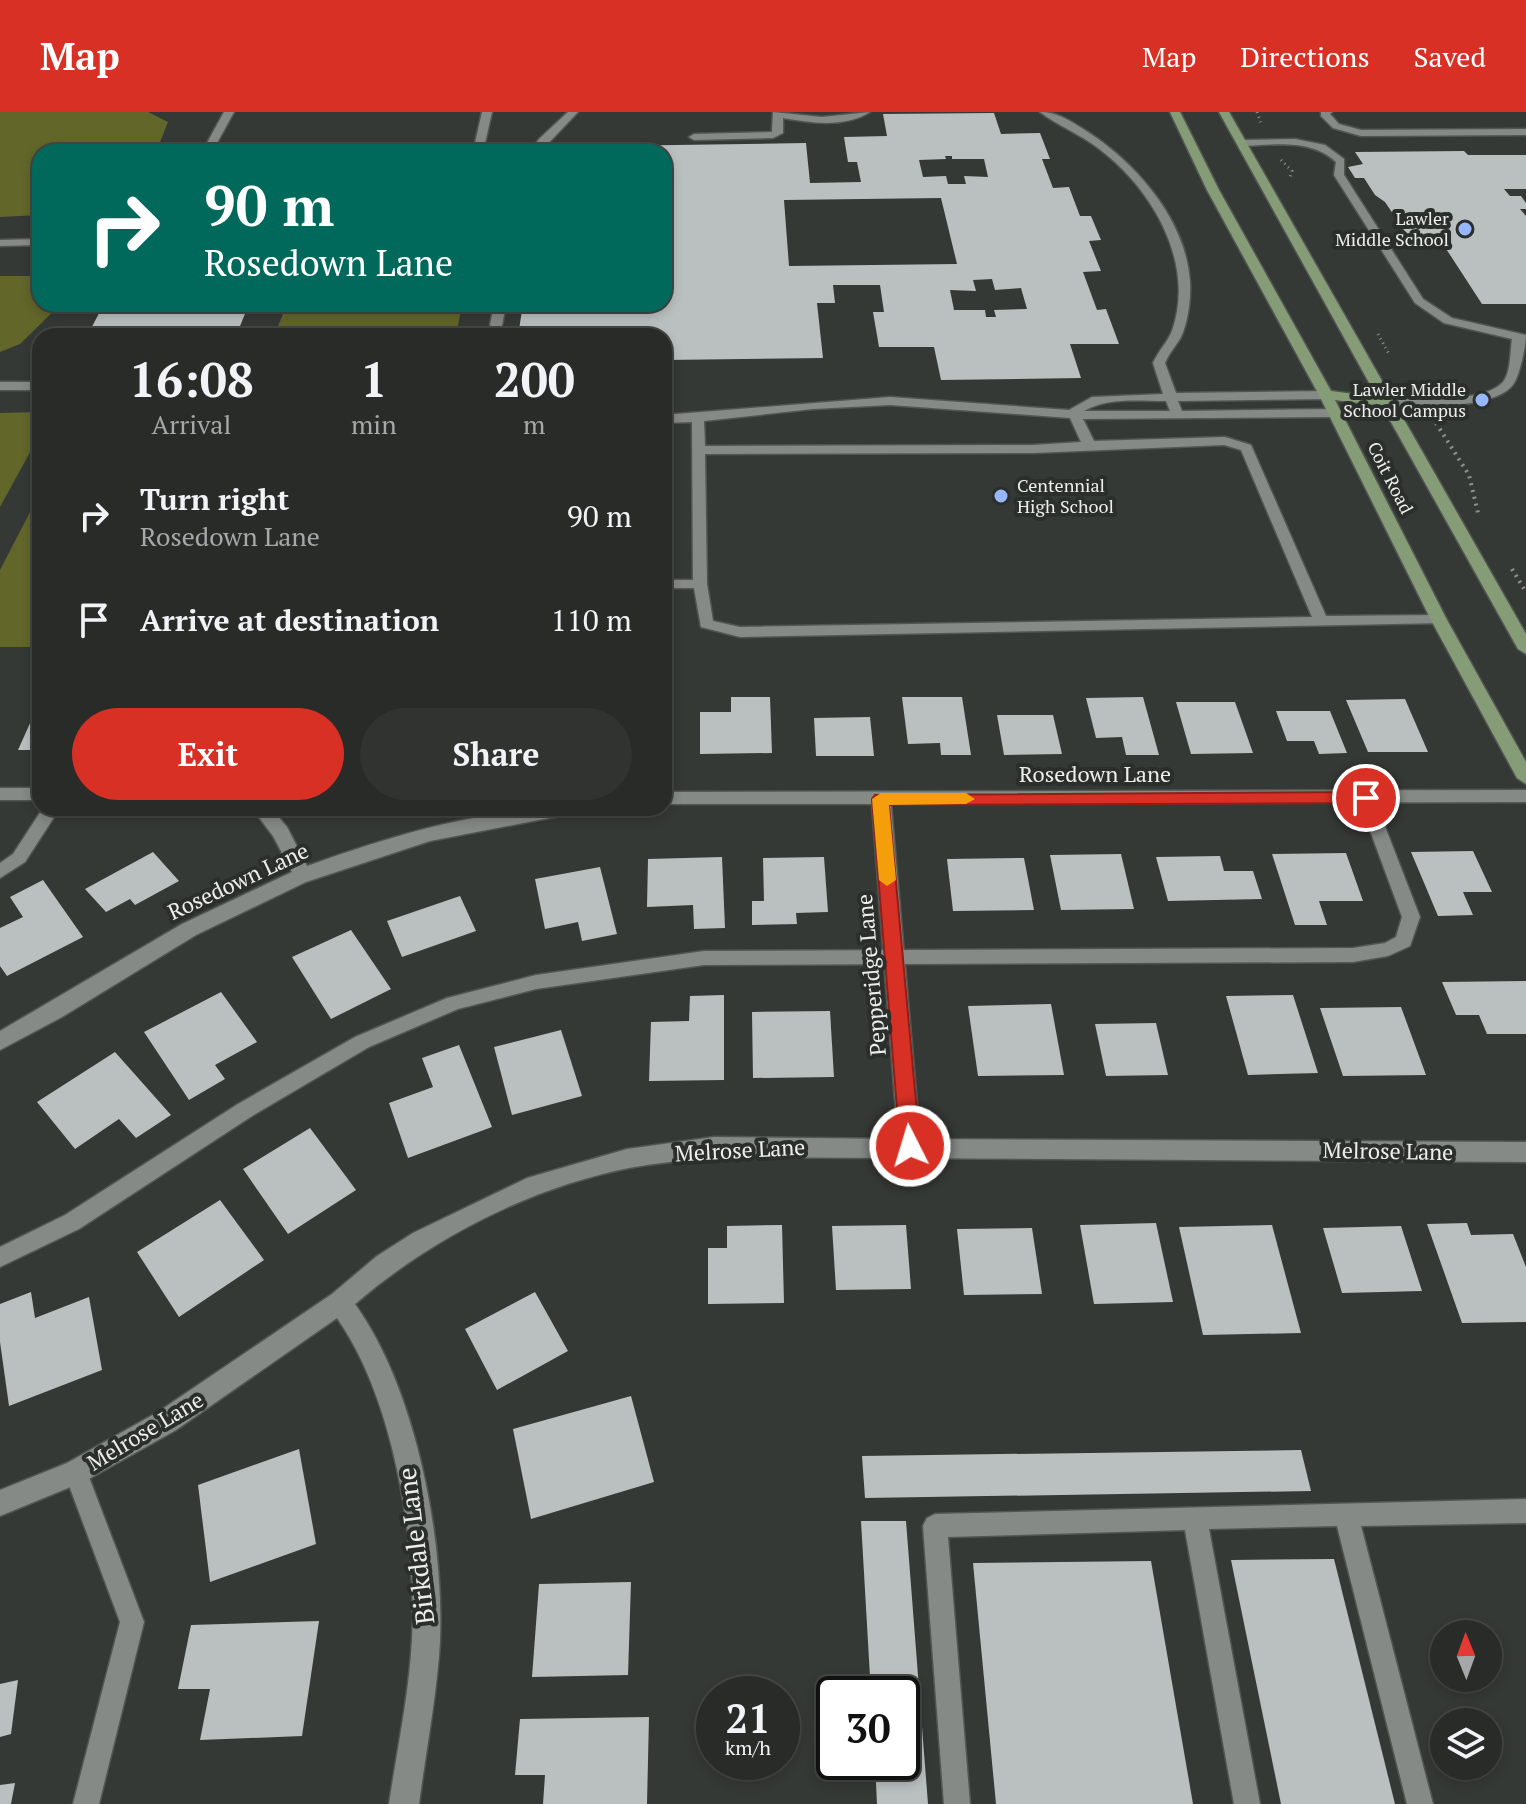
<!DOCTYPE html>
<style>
:root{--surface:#282b28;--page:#303330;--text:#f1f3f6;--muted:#a5a7a8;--line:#444745;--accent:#d93025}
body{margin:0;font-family:"PT Serif",serif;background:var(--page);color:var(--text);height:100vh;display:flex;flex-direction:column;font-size:30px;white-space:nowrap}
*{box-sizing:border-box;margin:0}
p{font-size:26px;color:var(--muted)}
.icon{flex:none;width:44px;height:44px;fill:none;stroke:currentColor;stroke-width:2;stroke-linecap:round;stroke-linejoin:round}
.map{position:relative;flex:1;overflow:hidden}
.sheet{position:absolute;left:32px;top:216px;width:640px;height:488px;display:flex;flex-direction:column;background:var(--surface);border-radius:24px;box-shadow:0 4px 12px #0003,0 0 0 2px var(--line)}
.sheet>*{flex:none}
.guide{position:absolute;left:32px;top:32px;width:640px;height:168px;border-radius:24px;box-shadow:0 4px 12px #0003,0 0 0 2px var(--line);background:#00695c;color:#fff;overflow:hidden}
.needle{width:52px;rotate:359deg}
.buttons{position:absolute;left:1430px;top:1508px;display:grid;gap:16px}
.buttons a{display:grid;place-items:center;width:72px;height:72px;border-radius:50%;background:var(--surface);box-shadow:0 4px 12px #0003,0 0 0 2px var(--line);font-size:40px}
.speed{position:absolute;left:696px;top:1564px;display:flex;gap:16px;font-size:40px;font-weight:700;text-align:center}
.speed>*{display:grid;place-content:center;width:104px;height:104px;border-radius:50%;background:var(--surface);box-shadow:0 4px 12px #0003,0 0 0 2px var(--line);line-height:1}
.speed small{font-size:20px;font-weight:400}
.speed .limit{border:4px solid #111;border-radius:12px;background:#fff;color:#111}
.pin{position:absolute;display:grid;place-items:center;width:68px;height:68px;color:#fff;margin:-34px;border:4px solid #fff;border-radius:50%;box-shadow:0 2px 8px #0007}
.me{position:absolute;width:88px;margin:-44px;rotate:355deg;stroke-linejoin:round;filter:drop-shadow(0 0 6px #0008)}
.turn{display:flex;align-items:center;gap:28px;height:168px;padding:0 40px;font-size:36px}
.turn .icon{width:104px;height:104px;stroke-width:2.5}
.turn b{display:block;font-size:56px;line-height:68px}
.eta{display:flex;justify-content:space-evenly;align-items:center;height:136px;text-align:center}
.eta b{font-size:48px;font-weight:600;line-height:56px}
.cta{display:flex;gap:16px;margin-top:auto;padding:16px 40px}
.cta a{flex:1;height:92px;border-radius:48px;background:var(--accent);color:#fff;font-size:32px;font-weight:600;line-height:92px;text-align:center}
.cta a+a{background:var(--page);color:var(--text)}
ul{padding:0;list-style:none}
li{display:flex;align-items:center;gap:24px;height:104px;padding:0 40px}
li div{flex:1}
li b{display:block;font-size:30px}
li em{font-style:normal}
header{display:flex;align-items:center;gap:48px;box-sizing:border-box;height:112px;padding:0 40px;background:var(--accent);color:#fff}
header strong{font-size:38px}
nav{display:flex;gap:44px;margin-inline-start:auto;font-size:28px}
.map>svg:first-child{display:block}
</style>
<header>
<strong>Map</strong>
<nav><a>Map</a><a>Directions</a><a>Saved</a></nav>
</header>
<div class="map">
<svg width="1526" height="1692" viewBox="0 0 1526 1692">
<rect width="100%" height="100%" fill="#353936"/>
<g fill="#626629">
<path d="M0 0H148L168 10 156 40H40V103L0 105Z"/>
<path d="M0 164H40V192H61L20 232 0 240Z"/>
<path d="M287 192H462L456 224H274Z"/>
<path d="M40 300V322L0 395V301Z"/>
<path d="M40 381V535H0V458Z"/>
</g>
<g fill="#bac0bf" fill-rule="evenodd">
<path d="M994 1 1001 22 1040 21 1050 47H1042L1053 76 1069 75 1080 104H1091L1101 128 1089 129 1101 159 1083 160 1097 198 1106 197 1119 232H1070L1081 266 941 268 934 235H879L873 200H884L880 173H833L835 191H817L823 246 664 248V224H518L523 192H664V40H604L605 34 806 31 810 71 861 70 857 50H848L844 25 887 24 883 2ZM945 44H952V47H984L988 65 964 64 966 72H948L946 64 923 65 919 48 946 47ZM941 86 957 152 789 154 784 88ZM992 167 995 178 1021 176 1027 197 994 198 996 205H986L985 198H954L950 178 976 179 973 168Z"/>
<path d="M1464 39 1468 43H1526V77H1504L1510 84H1521L1526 91V97H1520L1526 104V192H1482L1441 129 1412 130 1385 90 1375 83 1364 66H1355L1348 55 1363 52 1355 40Z"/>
<path d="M104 192H249L236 224H87Z"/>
<path d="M731 585H770L772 641 700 642V600H731Z"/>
<path d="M902 585H962L971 643H941L940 631 908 632Z"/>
<path d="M1143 585 1159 643H1126L1122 625 1096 626 1086 586Z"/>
<path d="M1405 587 1428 640H1368L1346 588Z"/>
<path d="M40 589V638H18Z"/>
<path d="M1176 590H1235L1253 641 1191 642Z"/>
<path d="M1276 599H1330L1347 641 1319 642 1314 629H1287Z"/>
<path d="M997 603H1053L1062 642 1004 643Z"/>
<path d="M870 605 874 644H816L814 606Z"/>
<path d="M1473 739 1492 780H1463L1473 803 1438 804 1411 740Z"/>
<path d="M153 740 179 769 135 793 130 787 106 800 85 777Z"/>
<path d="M1346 741 1363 789H1319L1327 813H1295L1272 742Z"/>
<path d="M1121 742 1134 797 1061 798 1050 743Z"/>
<path d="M1220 744 1224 759H1253L1262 787 1168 789 1156 745Z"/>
<path d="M722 745 725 816 694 817 693 793 647 795 648 747Z"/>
<path d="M824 745 828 800 796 801 797 812 752 813V789H764L763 746Z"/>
<path d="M1024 746 1034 798 953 799 947 747Z"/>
<path d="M600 755 617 822 582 829 578 810 545 817 535 767Z"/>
<path d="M43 768 83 825 7 864 0 854V816L23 805 10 785Z"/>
<path d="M460 784 476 819 402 845 387 809Z"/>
<path d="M351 818 391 877 331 907 292 845Z"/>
<path d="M1526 869V922H1487L1479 903H1456L1442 870Z"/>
<path d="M221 880 257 930 215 953 225 967 189 988 144 920Z"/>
<path d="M724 883V968L649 969 651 910 689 909 690 884Z"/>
<path d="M1293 883 1318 961 1248 963 1226 884Z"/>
<path d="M1051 892 1064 963 978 964 968 894Z"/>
<path d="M1401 895 1426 963 1343 964 1320 896Z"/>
<path d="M830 899 834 965 753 966 752 900Z"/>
<path d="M1156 911 1168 963 1106 964 1095 912Z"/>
<path d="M561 918 582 984 512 1003 494 935Z"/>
<path d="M459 933 492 1015 408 1046 389 991 433 975 422 946Z"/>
<path d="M115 940 171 1003 136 1026 119 1007 75 1037 37 990Z"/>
<path d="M310 1016 356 1078 288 1122 243 1057Z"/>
<path d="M220 1088 264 1148 179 1205 137 1140Z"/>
<path d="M1156 1111 1173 1190 1094 1192 1080 1113Z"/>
<path d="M1467 1111 1471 1123 1513 1122 1526 1155V1210L1462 1211 1427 1112Z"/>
<path d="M782 1113 784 1191 708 1192V1136H727V1114Z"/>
<path d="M906 1113 911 1177 836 1178 832 1114Z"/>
<path d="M1272 1113 1301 1221 1203 1223 1179 1115Z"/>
<path d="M1401 1114 1422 1179 1342 1181 1323 1116Z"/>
<path d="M1032 1116 1042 1182 964 1183 957 1117Z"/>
<path d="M31 1180 35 1206 89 1185 102 1258 9 1294 0 1230V1192Z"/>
<path d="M535 1180 568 1239 497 1278 465 1217Z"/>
<path d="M631 1284 654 1370 531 1407 513 1317Z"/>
<path d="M299 1337 316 1432 210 1470 198 1373Z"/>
<path d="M1301 1338 1311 1379 865 1386 862 1344Z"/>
<path d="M861 1409H906L928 1692H877L875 1650H902V1582H871Z"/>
<path d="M1334 1447 1395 1692H1281L1231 1448Z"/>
<path d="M1151 1449 1193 1692H996L973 1451Z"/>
<path d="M631 1470 628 1563 532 1565 539 1472Z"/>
<path d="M319 1509 302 1624 200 1628 210 1577H178L191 1513Z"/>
<path d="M18 1568 11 1622 0 1625V1572Z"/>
<path d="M649 1605 647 1692H543L545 1663H515L520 1607Z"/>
<path d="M15 1671 11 1692H0V1673Z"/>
</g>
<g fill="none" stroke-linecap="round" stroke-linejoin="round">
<g stroke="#525653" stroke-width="3">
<g id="service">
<path d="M224 0H234L212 40H202Z"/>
<path d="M482 0H492L483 40H473Z"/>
<path d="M568 0H578L540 40H530L539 27Z"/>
<path d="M773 0 822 5 870 0C845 16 811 11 783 6V21L773 26 694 28 689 25 694 22 772 20Z"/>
<path d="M1040 0C1056 0 1067 7 1080 15 1133 47 1186 106 1190 170 1191 187 1188 210 1181 225 1176 234 1169 241 1165 251L1176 281 1326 279 1332 283 1326 287 1178 289 1182 299 1335 297 1341 301 1335 305 1083 307 1094 329 1225 325 1251 333 1326 504 1439 503 1446 508 1444 511 740 525 701 515 694 476H664V468H693L692 310 664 311V303L890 285 1069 298 1092 285 1163 282 1153 251C1158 239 1167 231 1172 219 1196 151 1152 76 1098 36 1080 22 1058 14 1040 0ZM1166 289 1170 299H1084C1108 285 1139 289 1166 289ZM890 293 1070 306 1081 330 1033 333 705 334 704 309 813 297ZM1224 333 1241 338 1312 505 740 515 713 509 707 472 705 342 1033 341Z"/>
<path d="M1321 0H1332L1330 2 1339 12 1361 18 1526 17V23L1361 24 1333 16 1321 4Z"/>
<path d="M1295 27 1325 33 1344 47V63L1423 187 1452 206 1526 223C1526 231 1520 267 1511 275 1491 297 1409 297 1381 293L1379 290 1385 286C1412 286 1484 292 1503 270 1511 260 1510 240 1512 227L1444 211 1415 191 1334 63 1336 50C1311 26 1273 33 1242 34L1237 31 1242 28Z"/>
<path d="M40 127V133L0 134V128Z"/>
<path d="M494 192H506L500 224H488Z"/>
<rect x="0" y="270" width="40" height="8"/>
<path d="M1366 680 1374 686 1420 805 1410 834 1388 844 1353 850 704 853 536 877 458 897 369 935 252 1004 79 1117 0 1155V1135L65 1103 238 992 355 925 447 886 536 863 704 839 1353 836 1385 831 1396 825 1402 805 1358 686Z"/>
<path d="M43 696H60L25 750 0 766V751L13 742Z"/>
<path d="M76 1348 84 1352 144 1510 99 1692H73L120 1510 64 1360 68 1352Z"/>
<path d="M1526 1387V1411L1361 1414 1433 1692H1407L1337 1414 1209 1417 1260 1692H1234L1185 1418 948 1425 970 1692H944L923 1414 927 1406 935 1402Z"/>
</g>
</g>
<g stroke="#525653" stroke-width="3">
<g id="minor">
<rect x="0" y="676" width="40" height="12"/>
<path d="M1526 678V690L891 692 920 1027 1526 1030V1050L714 1045C686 1048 657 1051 629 1056 529 1076 432 1126 355 1192 416 1277 444 1426 440 1529 437 1583 426 1638 419 1692H389C397 1638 409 1583 412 1528 417 1430 394 1287 337 1206L176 1318 85 1369 0 1404V1378L67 1351 158 1300 332 1182 377 1144 413 1121 527 1066 627 1037 714 1025 898 1027 872 692H664V680Z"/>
<path d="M252 696H271L287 715 307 754C393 723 483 696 574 696L565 703 430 729 306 770 196 823 62 905 0 938V919L182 812 292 760 273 724Z"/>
</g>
</g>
<g stroke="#525653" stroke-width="3">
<path id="secondary" d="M1170 0H1180L1219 78 1331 279 1377 285 1219 0H1229L1526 522V542L1518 537 1382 294 1335 288 1447 508 1526 650V672L1517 666 1431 508 1319 283 1207 78Z"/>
</g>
<g stroke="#8e918f" stroke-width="3" stroke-dasharray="1 4" stroke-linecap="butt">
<path d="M1257 0 1261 11"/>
<path d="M1281 48 1292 59 1289 68"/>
<path d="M1378 222 1390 244"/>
</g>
<g stroke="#8e918f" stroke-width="4" stroke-dasharray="2 5" stroke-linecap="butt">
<path d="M1436 311 1469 363 1478 401"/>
<path d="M1512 457 1526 480"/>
</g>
<use href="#service" fill="#858a86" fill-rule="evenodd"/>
<use href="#minor" fill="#858a86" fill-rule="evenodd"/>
<use href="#secondary" fill="#859c77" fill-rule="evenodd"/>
</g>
<path fill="#d93025" stroke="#8d1f18" stroke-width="2" d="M1366 680 1374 686 1366 691 889 693 920 1034 917 1041 910 1043 902 1041 900 1034 872 687 875 683Z"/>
<path fill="#f59e0b" d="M881 681H966L975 687 966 692 889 693 896 768 887 774 879 768 872 687Z"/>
<g fill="#96b6fd" stroke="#2b2f2c" stroke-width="3">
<circle cx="1465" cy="117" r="8"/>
<circle cx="1482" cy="288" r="8"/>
<circle cx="1001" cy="384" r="8"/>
</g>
<g text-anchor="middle" stroke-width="8" stroke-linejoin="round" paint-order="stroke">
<g font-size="18" fill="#ebeeec" stroke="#2b2f2c" text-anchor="end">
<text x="1449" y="113">Lawler<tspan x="1449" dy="21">Middle School</tspan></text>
<text x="1466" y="284">Lawler Middle<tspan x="1466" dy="21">School Campus</tspan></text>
<text x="1017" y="380" text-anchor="start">Centennial<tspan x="1017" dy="21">High School</tspan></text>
</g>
<g font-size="18" fill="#ebeeec" stroke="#2b2f2c">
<text transform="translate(1390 366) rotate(63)" y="6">Coit Road</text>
</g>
<g font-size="22" fill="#ebeeec" stroke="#2b2f2c">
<text x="1095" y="670">Rosedown Lane</text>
<text transform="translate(238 769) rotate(-25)" y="8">Rosedown Lane</text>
<text transform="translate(871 863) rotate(-95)" y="8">Pepperidge Lane</text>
<text transform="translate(740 1038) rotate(-3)" y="8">Melrose Lane</text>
<text transform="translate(1388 1039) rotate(1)" y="8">Melrose Lane</text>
<text transform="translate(145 1319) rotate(-31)" y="8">Melrose Lane</text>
</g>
<g font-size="26" fill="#ebeeec" stroke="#2b2f2c">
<text transform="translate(416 1434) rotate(-97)" y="9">Birkdale Lane</text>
</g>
</g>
</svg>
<div class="buttons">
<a><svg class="needle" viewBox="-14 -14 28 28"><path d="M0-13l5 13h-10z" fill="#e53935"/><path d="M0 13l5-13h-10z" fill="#a5a7a8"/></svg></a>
<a><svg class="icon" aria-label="layers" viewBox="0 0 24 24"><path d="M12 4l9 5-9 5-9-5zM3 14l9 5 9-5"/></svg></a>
</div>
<div class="speed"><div>21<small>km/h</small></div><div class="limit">30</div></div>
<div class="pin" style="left:1366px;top:686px;background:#d93025"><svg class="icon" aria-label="arrive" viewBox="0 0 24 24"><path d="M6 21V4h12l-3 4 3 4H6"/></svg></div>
<svg class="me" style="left:910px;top:1034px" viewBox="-20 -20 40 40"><circle r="17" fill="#d93025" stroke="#fff" stroke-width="3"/><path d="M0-11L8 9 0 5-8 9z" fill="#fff"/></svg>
<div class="guide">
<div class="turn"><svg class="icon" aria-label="right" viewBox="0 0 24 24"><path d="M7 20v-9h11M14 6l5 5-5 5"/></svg><div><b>90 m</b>Rosedown Lane</div></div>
</div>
<section class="sheet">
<div class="eta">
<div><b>16:08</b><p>Arrival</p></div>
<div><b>1</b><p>min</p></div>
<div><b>200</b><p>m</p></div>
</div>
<ul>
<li><svg class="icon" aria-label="right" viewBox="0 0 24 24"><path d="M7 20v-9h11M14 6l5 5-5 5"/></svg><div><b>Turn right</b><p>Rosedown Lane</p></div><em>90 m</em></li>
<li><svg class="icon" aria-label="arrive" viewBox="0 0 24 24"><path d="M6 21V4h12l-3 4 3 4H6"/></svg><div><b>Arrive at destination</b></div><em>110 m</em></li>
</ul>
<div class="cta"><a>Exit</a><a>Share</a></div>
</section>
</div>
